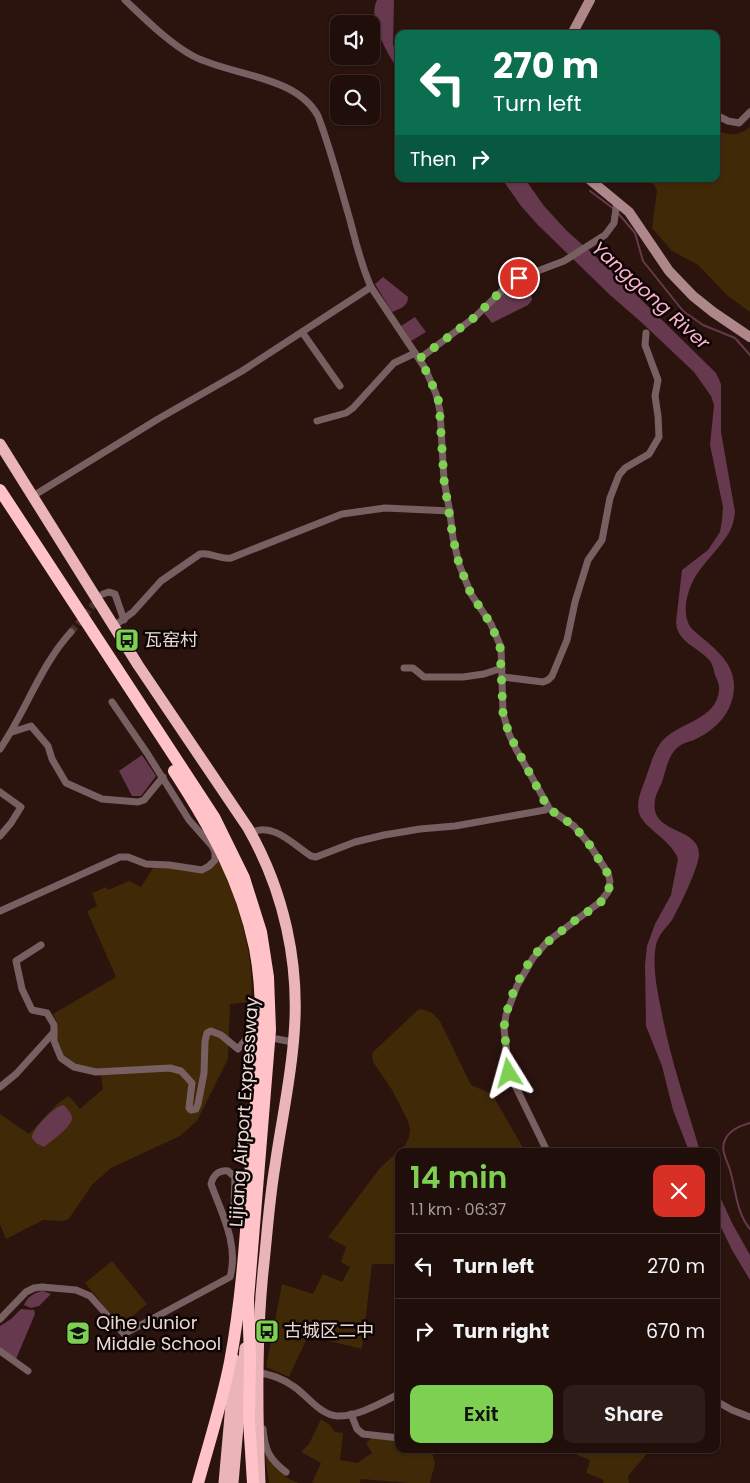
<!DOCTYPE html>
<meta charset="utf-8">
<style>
:root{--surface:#200e0a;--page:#2d1c18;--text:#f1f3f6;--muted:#a29c9c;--line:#3d2e2b;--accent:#7ed053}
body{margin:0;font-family:Poppins,"Noto Sans SC",sans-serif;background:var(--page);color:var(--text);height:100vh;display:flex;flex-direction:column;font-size:19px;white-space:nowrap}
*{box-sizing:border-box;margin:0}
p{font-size:16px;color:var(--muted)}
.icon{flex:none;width:28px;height:28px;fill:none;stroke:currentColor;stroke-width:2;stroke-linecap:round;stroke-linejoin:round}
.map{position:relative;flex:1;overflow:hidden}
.side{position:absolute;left:395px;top:1148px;width:325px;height:305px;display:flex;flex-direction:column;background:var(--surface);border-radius:10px;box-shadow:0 1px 4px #0004,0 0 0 1px var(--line)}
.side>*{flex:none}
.banner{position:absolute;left:395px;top:30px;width:325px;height:152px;border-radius:10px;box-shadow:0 1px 4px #0004,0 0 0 1px var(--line);background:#0b6e4f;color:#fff;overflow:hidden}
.buttons{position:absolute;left:330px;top:15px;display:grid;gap:10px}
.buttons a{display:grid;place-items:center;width:50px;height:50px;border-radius:10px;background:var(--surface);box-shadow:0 1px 4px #0004,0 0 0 1px var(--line);font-size:25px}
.pin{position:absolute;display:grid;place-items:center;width:42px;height:42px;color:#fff;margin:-21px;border:2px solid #fff;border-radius:50%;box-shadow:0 1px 5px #0007}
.me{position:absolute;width:55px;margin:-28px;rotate:352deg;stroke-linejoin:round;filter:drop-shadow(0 0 4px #0008)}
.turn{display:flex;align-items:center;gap:18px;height:105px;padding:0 15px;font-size:22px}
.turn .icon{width:65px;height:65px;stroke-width:2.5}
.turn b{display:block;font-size:35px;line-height:42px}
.then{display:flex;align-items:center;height:48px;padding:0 15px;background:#0003;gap:10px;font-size:19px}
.round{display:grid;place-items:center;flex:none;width:52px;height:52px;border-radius:10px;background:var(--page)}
.summary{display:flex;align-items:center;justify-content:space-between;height:85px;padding:0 15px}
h1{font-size:30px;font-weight:600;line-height:38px;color:var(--accent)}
.cta{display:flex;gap:10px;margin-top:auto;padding:10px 15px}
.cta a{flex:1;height:58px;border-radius:10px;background:var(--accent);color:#111;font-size:20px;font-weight:600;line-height:58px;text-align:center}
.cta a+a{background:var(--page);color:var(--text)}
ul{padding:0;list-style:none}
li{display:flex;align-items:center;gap:15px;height:65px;padding:0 15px;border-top:1px solid var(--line)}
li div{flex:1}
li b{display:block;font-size:19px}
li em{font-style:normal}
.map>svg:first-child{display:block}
</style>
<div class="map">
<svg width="750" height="1483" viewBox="0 0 750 1483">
<rect width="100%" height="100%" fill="#2b130e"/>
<g fill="#3f2907">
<path d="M750 127V312L728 296 698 265 672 251 652 228 657 190 650 179H716V130C730 136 738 136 750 127Z"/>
<path d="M219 859C237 903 256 954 251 1002L230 1004 228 1059 197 1121 180 1136 111 1168 92 1185 68 1220 60 1221 43 1220 6 1239 0 1224V1114L29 1134 58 1103 69 1096 80 1109 103 1089 100 1069C77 1068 60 1062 56 1037 55 1033 58 1029 58 1025 57 1021 54 1017 53 1014L116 977 87 911 97 906 92 893 106 887 108 890 129 881 141 887 155 865 200 872 207 871Z"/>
<path d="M419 1009C429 1010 433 1013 440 1021L471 1085 492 1094 525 1151H399V1264H372L362 1349 308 1336 289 1377 266 1367 282 1284 313 1294 323 1274 342 1282 350 1267 341 1262 346 1247 328 1237 380 1168 405 1145 409 1137 410 1129 408 1121 392 1090 373 1062 372 1053Z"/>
<path d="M112 1261 147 1304 121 1326 85 1283Z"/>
<path d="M321 1419 330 1425 335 1432 343 1433 340 1460 357 1463 372 1453 366 1443 371 1438 399 1440V1449H431L435 1463 430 1483H408L361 1479 360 1483H312L321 1463 301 1452 309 1444Z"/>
<path d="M578 1449H651L628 1476 629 1483H603L604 1480 586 1473 590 1460 577 1455Z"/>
<path d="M265 1455 287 1478 299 1483H269Z"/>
</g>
<g fill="#66394e">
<path d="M377 0H394L393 45 399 54V70C387 54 367 19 377 0Z"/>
<path d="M502 179H525L544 206 567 231 612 271 716 373 721 384V432L735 512C734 519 733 525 730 531 720 549 704 561 694 579 687 592 681 614 691 628 708 644 734 659 734 686 734 710 718 728 698 738 691 742 683 742 677 748 668 756 666 770 662 782 660 787 656 794 655 800 649 835 699 826 699 854 699 867 679 908 672 920 666 928 658 935 656 945 652 966 657 989 661 1009 670 1058 686 1104 700 1151H689L673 1110 662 1066 646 1026 645 964 647 946 655 924 671 895 678 859C671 839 644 829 639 813 636 802 641 791 645 780 650 767 654 749 664 739 681 722 717 719 719 690 720 685 717 680 715 675 714 671 713 665 710 661 699 647 677 643 676 622L682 570 708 550 720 532 722 520 723 507 710 445 714 405 711 396 694 372 640 321 610 295 538 225 521 206Z"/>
<path d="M383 277 408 297C408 307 399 309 392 312L375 284Z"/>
<path d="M522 282 531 294 532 300 528 305 492 323 484 313 507 290Z"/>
<path d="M415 317 426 332 411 341 401 326Z"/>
<path d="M142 755 156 776 141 796H132L119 771Z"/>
<path d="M64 1105C66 1108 72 1113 72 1118 72 1127 50 1142 44 1147L36 1143 32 1138C31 1130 55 1105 64 1105Z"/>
<path d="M716 1188 732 1223 750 1255V1280L732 1250 716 1217Z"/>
<path d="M43 1291 51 1294 39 1306 31 1308 24 1305C27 1297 35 1292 43 1291Z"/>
<path d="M21 1309 34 1310 35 1314 16 1359 0 1348V1326L11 1319Z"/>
</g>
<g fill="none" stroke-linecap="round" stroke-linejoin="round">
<g stroke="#66394e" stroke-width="2">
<path d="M590 191 614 209"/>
<path d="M617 212 635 233 643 261 683 311 703 325 735 338 750 355"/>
<path d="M750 1123C740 1126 729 1130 725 1140 720 1150 727 1160 730 1170 736 1190 736 1212 750 1229"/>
</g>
<path stroke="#48312c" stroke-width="7" stroke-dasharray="7 3.5" stroke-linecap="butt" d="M71 632 99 598"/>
<g stroke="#786062" stroke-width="7">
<path d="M125 0C145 19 169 43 193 56 231 76 296 75 318 116 331 150 340 186 350 220 356 243 361 265 371 287L425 368 436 394 440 411 444 480 450 513 453 538 459 564 471 594 491 624 501 647 503 713 509 734 516 749 548 806 545 810 455 826 420 829 384 835 355 842 316 857 311 856C294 845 272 821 251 833"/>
<path d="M716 115 728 121 739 123 750 112"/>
<path d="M302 332 340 386"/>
<path d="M419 359 475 317 509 284 519 278 564 261 605 235 614 223 617 201"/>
<path d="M317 421 346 413 353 408 394 363 415 353"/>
<path d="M33 496 158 419 242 371 371 287"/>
<path d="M103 594 109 592 115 594 124 620"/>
<path d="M114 626 133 612 161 581 200 554C211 552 220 560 231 558L342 514 385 508 450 511"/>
<path d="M404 668H413L424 677H463L484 674 502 668"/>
<path d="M503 677 543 682 548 680 552 676 567 640 575 602 588 560 602 540 610 498 619 475 625 468 649 454 659 437 658 416 655 396 658 380 645 345 646 333"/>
<path d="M12 732 31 726 48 746 52 759 66 783 102 799 138 802 144 800 163 777"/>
<path d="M0 749C26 711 40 666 71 632"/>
<path d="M0 792 21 807 11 823 0 836"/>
<path d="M0 911 120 857H128L146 864 169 865 202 870 209 866 215 860V852L212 846 189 820 147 753 112 702"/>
<path d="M41 945 16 961 22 989 32 1010 47 1013 54 1025V1041L61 1058 74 1067 96 1072 170 1068 181 1071 192 1083 189 1108 191 1110 196 1109 198 1104 204 1073 205 1041 207 1033 211 1031 221 1035 238 1049 247 1038 254 1036"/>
<path d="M277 1039 293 1042"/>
<path d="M0 1087 16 1074 54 1032"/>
<path d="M547 1151 509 1073 504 1028 506 1015 517 986 533 958 547 942 600 902 608 892 610 881 608 873 589 844 574 826 548 808"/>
<path d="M0 1319 26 1292 34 1288 42 1287 76 1290 90 1296 124 1334 230 1277C239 1245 222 1214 211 1184 213 1175 219 1170 228 1171L235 1177 234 1205 236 1208"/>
<path d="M0 1351 28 1371"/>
<path d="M257 1372C271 1375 282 1378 293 1386 307 1395 320 1415 337 1416 357 1417 381 1403 399 1394"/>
<path d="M716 1401 732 1410 750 1417"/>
<path d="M351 1414 357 1429 363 1434 399 1438"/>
<path d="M263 1429C265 1450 269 1459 286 1472"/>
</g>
<g stroke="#ae878b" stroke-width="10">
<path d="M572 34 590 0"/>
<path d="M589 179 629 212 669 271 693 296 713 312 750 337"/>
</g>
<g stroke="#ebb4b8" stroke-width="11">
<path d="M0 444 138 665 248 828C284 891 300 964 294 1035 291 1079 281 1123 275 1166 269 1201 267 1237 263 1272 256 1342 257 1412 260 1483"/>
<path d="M224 1483 235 1360"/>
<path d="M233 1483 245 1348"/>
</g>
<g stroke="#fec2c7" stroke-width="12">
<path d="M0 490 214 817 244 878 261 932 268 977 270 1030 248 1299 250 1358 249 1420 253 1483"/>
<path d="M174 771C211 828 241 881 255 948 267 1011 258 1074 253 1137 247 1212 244 1288 230 1362 222 1403 209 1443 198 1483"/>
</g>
</g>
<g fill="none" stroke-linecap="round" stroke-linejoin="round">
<path stroke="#7ed053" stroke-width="9" stroke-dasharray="0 16.2" d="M509 1073 504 1028C507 1001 521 969 540 949 550 939 562 931 573 922 583 914 595 908 604 899L609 888 608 874 589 844 574 826 548 808 509 734 503 713 500 647 491 624 471 594 459 564 453 538 444 480 439 402 429 376 419 359 475 317 504 288 519 278"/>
</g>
<defs>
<g id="bus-square" transform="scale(1.25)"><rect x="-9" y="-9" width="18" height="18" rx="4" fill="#7ed053" stroke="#0c0403"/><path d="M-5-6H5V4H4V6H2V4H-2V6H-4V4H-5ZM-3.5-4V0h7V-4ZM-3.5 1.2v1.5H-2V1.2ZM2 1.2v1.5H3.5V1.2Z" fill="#111"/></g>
<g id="school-square" transform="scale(1.25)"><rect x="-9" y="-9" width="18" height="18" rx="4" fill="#7ed053" stroke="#0c0403"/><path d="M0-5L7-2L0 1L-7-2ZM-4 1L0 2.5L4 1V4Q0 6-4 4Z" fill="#111"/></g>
</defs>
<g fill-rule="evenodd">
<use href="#bus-square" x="127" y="640"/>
<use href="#bus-square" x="267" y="1331"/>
<use href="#school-square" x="78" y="1333"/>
</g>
<g text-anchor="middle" stroke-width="5" stroke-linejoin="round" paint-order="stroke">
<g font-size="18" fill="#ead9d5" stroke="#0c0403" text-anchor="start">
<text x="144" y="646">瓦窑村</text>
<text x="96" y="1329">Qihe Junior<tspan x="96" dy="21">Middle School</tspan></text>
<text x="284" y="1337">古城区二中</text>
</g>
<g font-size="18" fill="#ead9d5" stroke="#0c0403">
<text transform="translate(244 1112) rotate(-86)" y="6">Lijiang Airport Expressway</text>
</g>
<g font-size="19" font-style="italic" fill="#feb0d1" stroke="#0c0403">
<text transform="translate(651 295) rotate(42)" y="7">Yanggong River</text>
</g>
</g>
</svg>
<div class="buttons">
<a><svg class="icon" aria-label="sound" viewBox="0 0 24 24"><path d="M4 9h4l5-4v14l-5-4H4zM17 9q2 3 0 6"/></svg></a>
<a><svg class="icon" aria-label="search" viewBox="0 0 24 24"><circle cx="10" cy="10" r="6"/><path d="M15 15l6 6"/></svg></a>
</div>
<div class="pin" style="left:519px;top:278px;background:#d93025"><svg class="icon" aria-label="arrive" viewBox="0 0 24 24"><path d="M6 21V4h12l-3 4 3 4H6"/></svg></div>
<svg class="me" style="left:509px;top:1073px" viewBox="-20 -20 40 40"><path d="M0-17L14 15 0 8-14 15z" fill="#7ed053" stroke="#fff" stroke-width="4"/></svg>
<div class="banner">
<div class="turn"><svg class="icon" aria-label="left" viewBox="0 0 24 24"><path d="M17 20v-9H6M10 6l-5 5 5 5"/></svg><div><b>270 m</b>Turn left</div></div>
<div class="then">Then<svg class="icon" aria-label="right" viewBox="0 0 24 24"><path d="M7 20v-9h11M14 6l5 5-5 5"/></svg></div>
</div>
<section class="side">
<div class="summary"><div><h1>14 min</h1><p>1.1 km · 06:37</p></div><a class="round" style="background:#d93025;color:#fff"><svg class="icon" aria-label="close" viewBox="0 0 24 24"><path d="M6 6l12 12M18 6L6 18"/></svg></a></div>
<ul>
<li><svg class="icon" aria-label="left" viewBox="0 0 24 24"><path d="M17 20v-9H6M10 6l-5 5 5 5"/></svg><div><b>Turn left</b></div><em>270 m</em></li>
<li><svg class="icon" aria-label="right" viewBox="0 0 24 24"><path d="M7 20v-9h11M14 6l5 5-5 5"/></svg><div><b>Turn right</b></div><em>670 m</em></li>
</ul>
<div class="cta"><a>Exit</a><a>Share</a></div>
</section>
</div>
